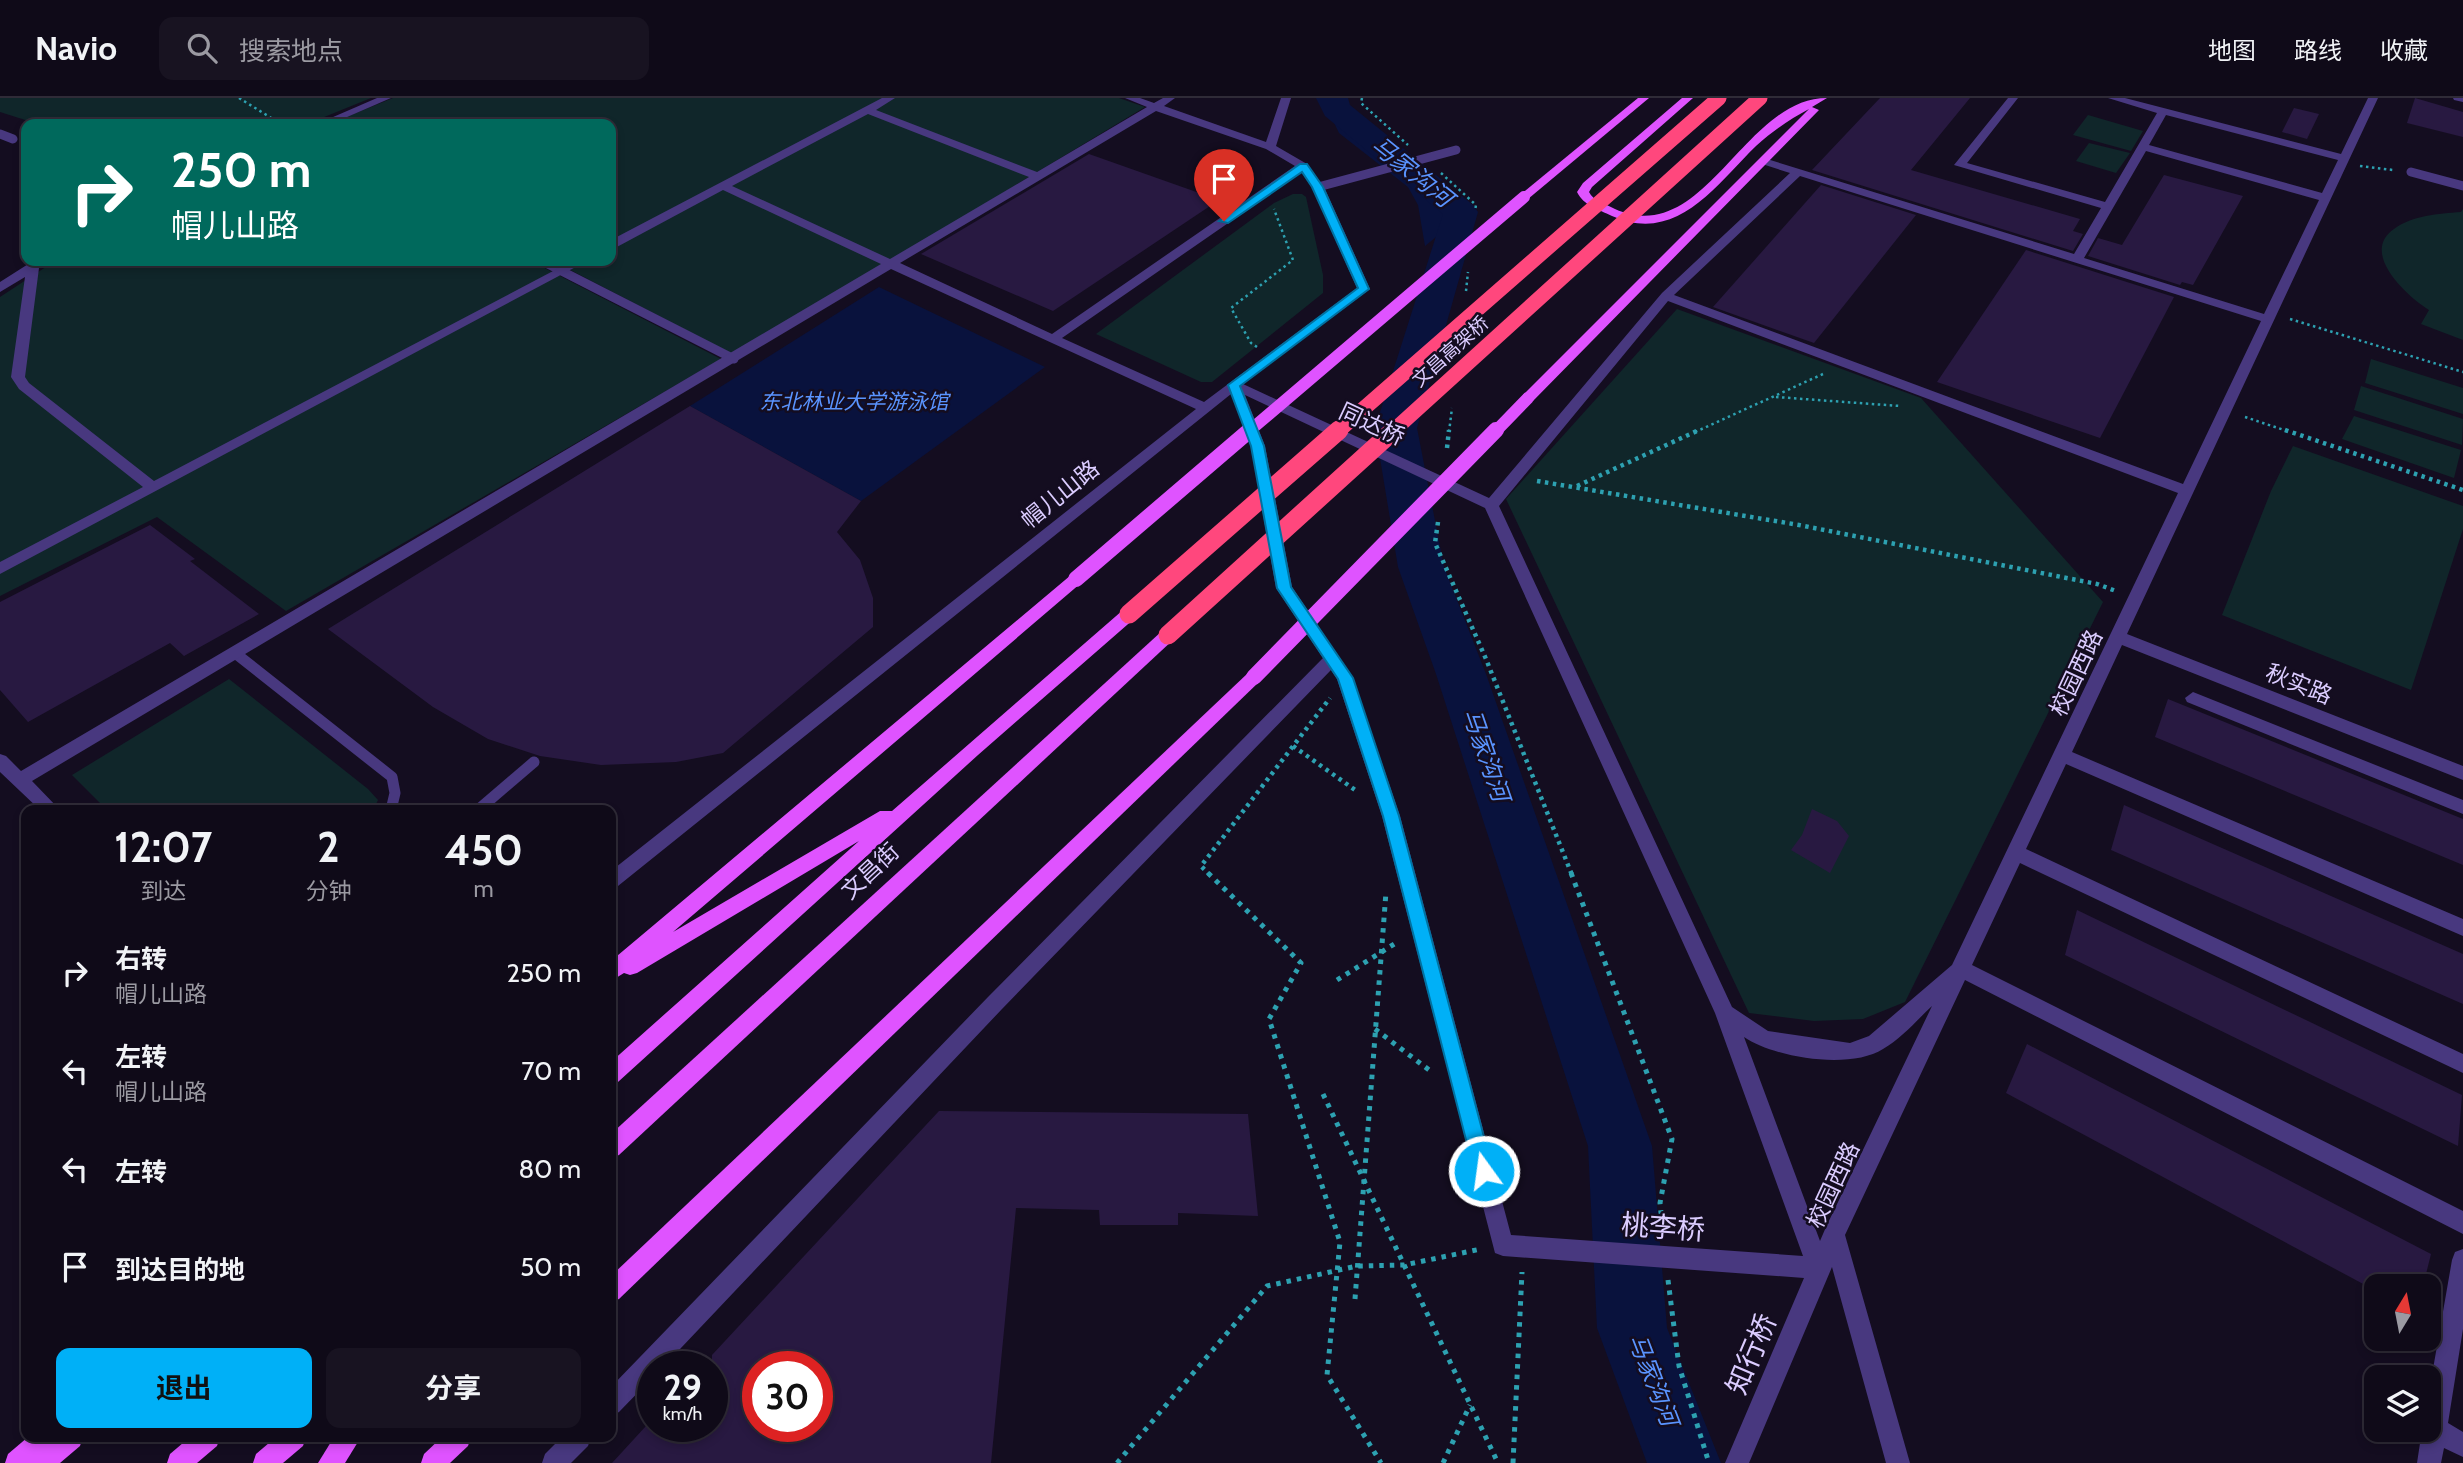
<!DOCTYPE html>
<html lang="zh">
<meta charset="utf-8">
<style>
:root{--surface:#0f0a18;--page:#181321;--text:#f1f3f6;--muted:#9b9aa2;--line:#2f2b37;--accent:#00b0f7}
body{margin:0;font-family:Cabin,"Noto Sans SC",sans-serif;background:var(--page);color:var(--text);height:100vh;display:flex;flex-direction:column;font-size:26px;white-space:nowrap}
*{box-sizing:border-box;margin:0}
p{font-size:23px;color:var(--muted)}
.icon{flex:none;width:38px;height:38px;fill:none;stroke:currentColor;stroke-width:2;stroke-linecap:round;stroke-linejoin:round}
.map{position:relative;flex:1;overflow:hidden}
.panel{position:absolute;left:21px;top:707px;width:595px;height:637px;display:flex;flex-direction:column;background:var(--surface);border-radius:14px;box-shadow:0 4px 10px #0003,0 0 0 2px var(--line)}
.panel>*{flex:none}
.banner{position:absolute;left:21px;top:21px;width:595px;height:147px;border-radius:14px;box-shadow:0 4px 10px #0003,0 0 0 2px var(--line);background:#00695c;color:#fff;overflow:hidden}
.needle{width:46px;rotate:10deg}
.fabs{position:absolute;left:2364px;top:1176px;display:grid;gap:14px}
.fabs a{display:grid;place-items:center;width:77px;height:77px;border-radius:14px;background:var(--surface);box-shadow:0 4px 10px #0003,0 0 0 2px var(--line);font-size:35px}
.speed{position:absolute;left:637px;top:1253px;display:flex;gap:14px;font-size:35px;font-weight:700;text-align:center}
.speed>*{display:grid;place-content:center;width:91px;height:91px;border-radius:50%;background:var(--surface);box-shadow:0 4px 10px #0003,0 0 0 2px var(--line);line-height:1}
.speed small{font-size:18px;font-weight:400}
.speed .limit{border:10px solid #d22;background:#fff;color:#111}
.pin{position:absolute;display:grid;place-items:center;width:60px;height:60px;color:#fff;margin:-72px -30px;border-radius:50% 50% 50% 0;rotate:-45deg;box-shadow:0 0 7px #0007}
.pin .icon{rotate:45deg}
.me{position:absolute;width:77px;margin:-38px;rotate:346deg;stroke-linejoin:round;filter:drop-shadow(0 0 5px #0008)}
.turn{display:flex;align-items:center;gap:24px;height:147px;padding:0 35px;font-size:32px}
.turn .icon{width:91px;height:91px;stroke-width:2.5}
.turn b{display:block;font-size:49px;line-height:60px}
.eta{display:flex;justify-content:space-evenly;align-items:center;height:119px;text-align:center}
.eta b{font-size:42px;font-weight:700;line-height:49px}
.primary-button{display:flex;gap:14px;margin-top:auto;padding:14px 35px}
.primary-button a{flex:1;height:80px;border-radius:14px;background:var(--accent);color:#111;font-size:28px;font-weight:700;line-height:80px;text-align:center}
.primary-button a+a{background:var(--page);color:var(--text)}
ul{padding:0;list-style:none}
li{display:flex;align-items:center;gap:21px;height:98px;padding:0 35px}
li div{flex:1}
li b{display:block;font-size:26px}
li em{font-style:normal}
header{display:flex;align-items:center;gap:42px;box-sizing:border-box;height:98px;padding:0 35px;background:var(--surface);border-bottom:2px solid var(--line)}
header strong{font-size:33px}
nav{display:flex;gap:38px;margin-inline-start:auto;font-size:24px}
.search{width:490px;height:63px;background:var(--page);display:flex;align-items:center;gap:18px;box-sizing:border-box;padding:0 24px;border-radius:14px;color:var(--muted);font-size:26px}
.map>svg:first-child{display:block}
</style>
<header>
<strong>Navio</strong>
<div class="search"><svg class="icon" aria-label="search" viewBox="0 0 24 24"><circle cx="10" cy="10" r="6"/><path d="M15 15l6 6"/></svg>搜索地点</div>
<nav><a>地图</a><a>路线</a><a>收藏</a></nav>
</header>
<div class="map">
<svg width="2463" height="1365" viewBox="0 0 2463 1365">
<rect width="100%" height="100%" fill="#140d20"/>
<g fill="#10262a">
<path d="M0 0H371L307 26H38L0 14Z"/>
<path d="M393 0H1119L1145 9 734 257 553 163H611V26H329Z"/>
<path d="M2088 17 2143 33 2131 53 2073 37Z"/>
<path d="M2089 45 2130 55 2116 75 2076 63Z"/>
<path d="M1293 96H1302L1306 99 1323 177V195L1212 284H1201L1096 236 1274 105Z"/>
<path d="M2463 111V242L2421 226 2429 212C2408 199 2359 155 2394 131 2413 117 2438 116 2461 114Z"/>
<path d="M55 163H531L721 261 286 513 157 419 0 498V199Z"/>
<path d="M1677 211 1921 300 2103 504 1905 904 1863 921 1814 923 1749 915 1506 401Z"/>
<path d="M2371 261 2463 290V316L2365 285Z"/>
<path d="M2361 288 2463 321 2462 347 2354 312Z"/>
<path d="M2354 318 2461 352 2454 380 2342 341Z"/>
<path d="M2293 348 2463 408V431L2411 592 2222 517 2271 393Z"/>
<path d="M229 581 368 691 378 702 373 712H107L72 677Z"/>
</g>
<g fill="#09123d">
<path d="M1322 0H1346L1349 10 1469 112 1425 148 1418 107 1408 89 1339 35Z"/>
<path d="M879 189 1045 269 861 403 690 308Z"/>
</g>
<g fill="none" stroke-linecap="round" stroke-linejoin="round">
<path fill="#09123d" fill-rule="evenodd" d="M1316 0H1348L1350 7 1473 107 1478 114 1417 330 1444 469 1486 576 1652 1048 1667 1230 1721 1365H1647L1597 1230 1588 1048 1436 576 1398 469 1375 330 1443 116 1325 18Z"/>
</g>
<g fill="#281941" fill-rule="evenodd">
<path d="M1880 0H1970L1911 72 2080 121 2073 133 2083 136 2073 153 1812 72Z"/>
<path d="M2415 0 2463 14V39L2407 25Z"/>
<path d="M2294 10 2319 16 2307 41 2282 34Z"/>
<path d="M1089 56 1219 102 1053 213 921 156Z"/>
<path d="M2164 77 2243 98 2193 187 2182 184 2180 187 2088 158 2098 140 2122 147Z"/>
<path d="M1821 87 1916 117 1814 245 1713 209Z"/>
<path d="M2026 152 2174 199 2100 340 1937 284Z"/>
<path d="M690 308 861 403 837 434 860 462 873 500V529L723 655 676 664 601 667 540 658 488 641 433 609 328 531Z"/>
<path d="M150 427 195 461 190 463 259 516 184 558 170 545 28 624 0 592V504Z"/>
<path d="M2168 601 2463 721V767L2155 639Z"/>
<path d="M2124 707 2463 856V906L2111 752Z"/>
<path d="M1812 711 1837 723 1849 738 1830 775 1791 752 1802 737Z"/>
<path d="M2077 812 2462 997 2458 1048 2065 857Z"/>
<path d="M2027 946 2431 1156 2423 1188H2367L2006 995Z"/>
<path d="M939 1013 1248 1016 1258 1118 1178 1115V1127H1100L1099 1112 1016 1110 991 1365H612L646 1328H712V1257ZM758 1269H817V1328H758Z"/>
</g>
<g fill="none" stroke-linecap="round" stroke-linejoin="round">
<g stroke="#2da1b1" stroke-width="2.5" stroke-dasharray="2.5 3.5" stroke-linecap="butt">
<path d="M239 0 281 26"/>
<path d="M1362 0 1361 5 1408 47"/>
<path d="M2360 68 2393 72"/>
<path d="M1441 75 1476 107 1475 113"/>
<path d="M1466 193 1468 174"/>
<path d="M2290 221 2463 274"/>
<path d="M1257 249 1251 245 1231 210 1293 162 1274 111"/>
<path d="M1776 299 1900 308"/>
<path d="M2245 319 2290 334"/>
<path d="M1449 334 1452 310"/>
<path d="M1695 334 1823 276"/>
</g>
<g stroke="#2da1b1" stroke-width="4.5" stroke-dasharray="3.5 4.5" stroke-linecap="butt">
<path d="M2285 332 2463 392"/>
<path d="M1447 350 1449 332"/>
<path d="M1537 383 1799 427 2097 486 2116 493"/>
<path d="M1577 388 1699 332"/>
<path d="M1438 424 1435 445 1486 561 1572 777"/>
<path d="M1293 648 1358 694"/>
<path d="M1210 777 1201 768 1330 600"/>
</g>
<g stroke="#2da1b1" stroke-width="5" stroke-dasharray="4.5 6" stroke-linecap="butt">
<path d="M1208 775 1301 865 1269 921 1340 1144 1327 1277 1381 1365"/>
<path d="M1571 775 1672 1041 1660 1105 1663 1135"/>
<path d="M1337 882 1399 843"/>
<path d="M1375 931 1433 975"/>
<path d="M1323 996 1498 1365"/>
<path d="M1668 1182 1679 1268 1709 1365"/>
<path d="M1355 1201 1386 794"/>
<path d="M1117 1365 1267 1188 1357 1168 1404 1167 1481 1151"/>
<path d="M1443 1365 1470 1307"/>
<path d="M1513 1365 1522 1174"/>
</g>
<g stroke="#48387f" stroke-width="9">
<path d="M0 36 13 41"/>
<path d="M2411 74 2463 88"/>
<path d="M1318 89 1456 52"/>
<path d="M542 163 734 261"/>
</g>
<g stroke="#48387f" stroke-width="11">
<path d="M235 555 392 679 395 695 391 712"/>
<path d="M478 712 534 664"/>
</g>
<g fill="#48387f" fill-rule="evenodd">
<path d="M377 0H391L331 26H317Z"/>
<path d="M882 0H895L876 12 1037 74 1147 9 1125 0H1140L1154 5 1163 0H1175L1164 8 1266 44 1281 0H1291L1276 48 1307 66 1324 89 1370 191 1243 286 1489 400 1662 195 1790 75 1759 65V61H1767L2074 156 2101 110 1954 67 2008 0H2018L1967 65 2105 104 2157 15 2108 0H2125L2341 56 2368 0H2378L2127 536 2463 668V682L2122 547 2072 654 2463 821V838L2066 666 2026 751 2463 956V975L2020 765 1972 867 2463 1113V1136L1965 882 1845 1137 1910 1365H1886L1832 1169 1749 1365H1725L1804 1180 1503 1158 1495 1155 1382 718 1337 581 1331 572 1002 911 663 1269H653V1279L619 1314 611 1318V1289L988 899 1323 560 1276 490 1251 348 1231 296 618 788 611 791V773L1196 311 891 171 32 683 60 712H40L0 674V656L6 658 21 673 881 166 723 92 615 150 611 151V142ZM1156 13 1266 51 1295 68 1052 236 900 165ZM868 16 1029 79 890 161 732 88ZM2166 17 2338 62 2322 95 2149 47ZM2146 53 2319 102 2264 216 2084 160ZM1302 74 1312 89 1357 190 1204 304 1062 240ZM1800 78 2261 223 2183 386 1674 197ZM1668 203 2178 395 1952 867 1869 938 1850 945 1768 933 1732 909 1499 408ZM1245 297 1485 410 1715 915 1803 1158 1511 1137 1400 718 1353 580 1292 489 1265 348ZM1932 908 1826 1129 1820 1143 1744 939C1775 960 1850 972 1883 951 1901 941 1917 922 1932 908Z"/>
<path d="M2453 0H2463V4L2454 2Z"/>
<path d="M33 163 44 165 39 170 25 279 29 285 154 383 572 163H587L0 476V464L143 389 19 291 11 279 25 179 0 194V184Z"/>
<path d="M2193 594 2463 702V716L2187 604 2185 600Z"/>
<path d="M2463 1151V1231L2448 1325 2463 1334V1359L2444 1350 2441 1365H2417L2422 1332H2429V1294L2452 1162 2455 1154Z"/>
<path d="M562 1339H591L588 1348 571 1365H542L545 1356Z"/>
</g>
<g fill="#df53ff" fill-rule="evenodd">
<path d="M1638 0H1649L1528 101H1520V97Z"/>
<path d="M1682 0H1693L1592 89 1589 94C1593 103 1606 106 1615 111 1705 151 1743 0 1827 0L1812 9 1819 12 1533 303H1523V297L1809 11C1790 21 1773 33 1756 48 1716 87 1677 147 1612 118 1598 111 1584 108 1577 94L1583 85Z"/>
<path d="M1076 476 1084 481 1081 485 673 834 880 713H892L1123 512H1135L1137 516 1135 520 978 657 618 984 611 986V964L859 743 637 875 630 877 624 875 611 883V863L1071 477Z"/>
<path d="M1168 531 1174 533 1176 537 1174 541 619 1057 611 1060V1036L1162 533Z"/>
<path d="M1254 573 1262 579 1260 583 619 1201 611 1204V1178L1248 575Z"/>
<path d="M28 1339H83L80 1348 60 1365H5L8 1356Z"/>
<path d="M190 1339H220L217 1348 197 1365H167L170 1356Z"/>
<path d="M276 1339H306L303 1348 283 1365H253L256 1356Z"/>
<path d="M334 1339H361L345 1365H318Z"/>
<path d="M442 1339H471L468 1348 450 1365H421L424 1356Z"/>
</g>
<g stroke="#df53ff" stroke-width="12">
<path d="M1248 334 1524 99"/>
<path d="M1495 334 1528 300"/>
</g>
<g stroke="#df53ff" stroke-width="16">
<path d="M1076 481 1250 332"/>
<path d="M1254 579 1496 332"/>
</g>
<g stroke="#ff477d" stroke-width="15">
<path d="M1337 334 1719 0"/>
<path d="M1392 334 1760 0"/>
</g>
<g stroke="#ff477d" stroke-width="19">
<path d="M1129 516 1339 332"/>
<path d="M1168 537 1394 332"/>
</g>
</g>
<path fill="#00b0f7" stroke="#0072a1" stroke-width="2" d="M1300 66H1307L1323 89 1369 191 1240 288 1264 348 1291 489 1353 580 1399 718 1493 1073 1491 1080 1484 1082 1477 1080 1474 1073 1383 718 1338 581 1277 490 1251 348 1228 287 1358 190 1312 89 1302 74 1228 125 1219 123Z"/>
<g text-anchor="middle" stroke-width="5" stroke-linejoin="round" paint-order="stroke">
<g font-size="19" fill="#dbccff" stroke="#140d20">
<text transform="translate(1450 253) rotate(-42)" y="7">文昌高架桥</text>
</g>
<g font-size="21" font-style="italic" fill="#5a94ff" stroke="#140d20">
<text x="854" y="311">东北林业大学游泳馆</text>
</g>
<g font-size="23" fill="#dbccff" stroke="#140d20">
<text transform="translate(1372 326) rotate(25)" y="8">同达桥</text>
<text transform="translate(1060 396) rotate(-39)" y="8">帽儿山路</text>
<text transform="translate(2076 575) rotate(-65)" y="8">校园西路</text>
<text transform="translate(2299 586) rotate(22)" y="8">秋实路</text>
<text transform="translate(870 773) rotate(-43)" y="8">文昌街</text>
<text transform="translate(1833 1087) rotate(-65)" y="8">校园西路</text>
</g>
<g font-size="24" font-style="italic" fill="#5a94ff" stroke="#140d20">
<text transform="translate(1412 74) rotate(39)" y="8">马家沟河</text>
<text transform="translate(1486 657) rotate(71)" y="8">马家沟河</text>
<text transform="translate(1653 1282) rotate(69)" y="8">马家沟河</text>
</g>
<g font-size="28" fill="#dbccff" stroke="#140d20">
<text transform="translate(1663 1129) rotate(4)" y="10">桃李桥</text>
<text transform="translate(1751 1256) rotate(-67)" y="10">知行桥</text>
</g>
</g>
</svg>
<div class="fabs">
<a><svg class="needle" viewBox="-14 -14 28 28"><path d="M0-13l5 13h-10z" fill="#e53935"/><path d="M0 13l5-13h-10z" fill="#9b9aa2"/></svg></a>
<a><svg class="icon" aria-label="layers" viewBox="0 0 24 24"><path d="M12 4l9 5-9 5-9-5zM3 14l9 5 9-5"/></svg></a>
</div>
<div class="speed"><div>29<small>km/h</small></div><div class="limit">30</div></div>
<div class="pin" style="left:1224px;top:123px;background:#d93025"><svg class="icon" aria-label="arrive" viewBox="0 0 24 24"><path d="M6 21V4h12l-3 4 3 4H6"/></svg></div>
<svg class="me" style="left:1484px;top:1073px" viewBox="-20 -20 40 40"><circle r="17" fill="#00b0f7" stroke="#fff" stroke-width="3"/><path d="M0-11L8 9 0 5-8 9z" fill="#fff"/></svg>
<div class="banner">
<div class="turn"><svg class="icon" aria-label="right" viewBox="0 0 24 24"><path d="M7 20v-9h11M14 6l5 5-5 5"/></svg><div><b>250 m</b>帽儿山路</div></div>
</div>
<section class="panel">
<div class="eta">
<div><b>12:07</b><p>到达</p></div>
<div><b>2</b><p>分钟</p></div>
<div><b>450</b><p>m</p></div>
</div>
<ul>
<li><svg class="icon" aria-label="right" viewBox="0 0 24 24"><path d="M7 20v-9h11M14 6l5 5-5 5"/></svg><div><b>右转</b><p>帽儿山路</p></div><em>250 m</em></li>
<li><svg class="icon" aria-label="left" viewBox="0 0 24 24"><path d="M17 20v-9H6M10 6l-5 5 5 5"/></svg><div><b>左转</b><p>帽儿山路</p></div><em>70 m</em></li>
<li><svg class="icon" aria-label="left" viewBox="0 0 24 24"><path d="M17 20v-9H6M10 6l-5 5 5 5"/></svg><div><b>左转</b></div><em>80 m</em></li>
<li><svg class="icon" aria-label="arrive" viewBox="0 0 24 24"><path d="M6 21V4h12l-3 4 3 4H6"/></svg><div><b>到达目的地</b></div><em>50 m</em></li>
</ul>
<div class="primary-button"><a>退出</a><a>分享</a></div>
</section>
</div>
